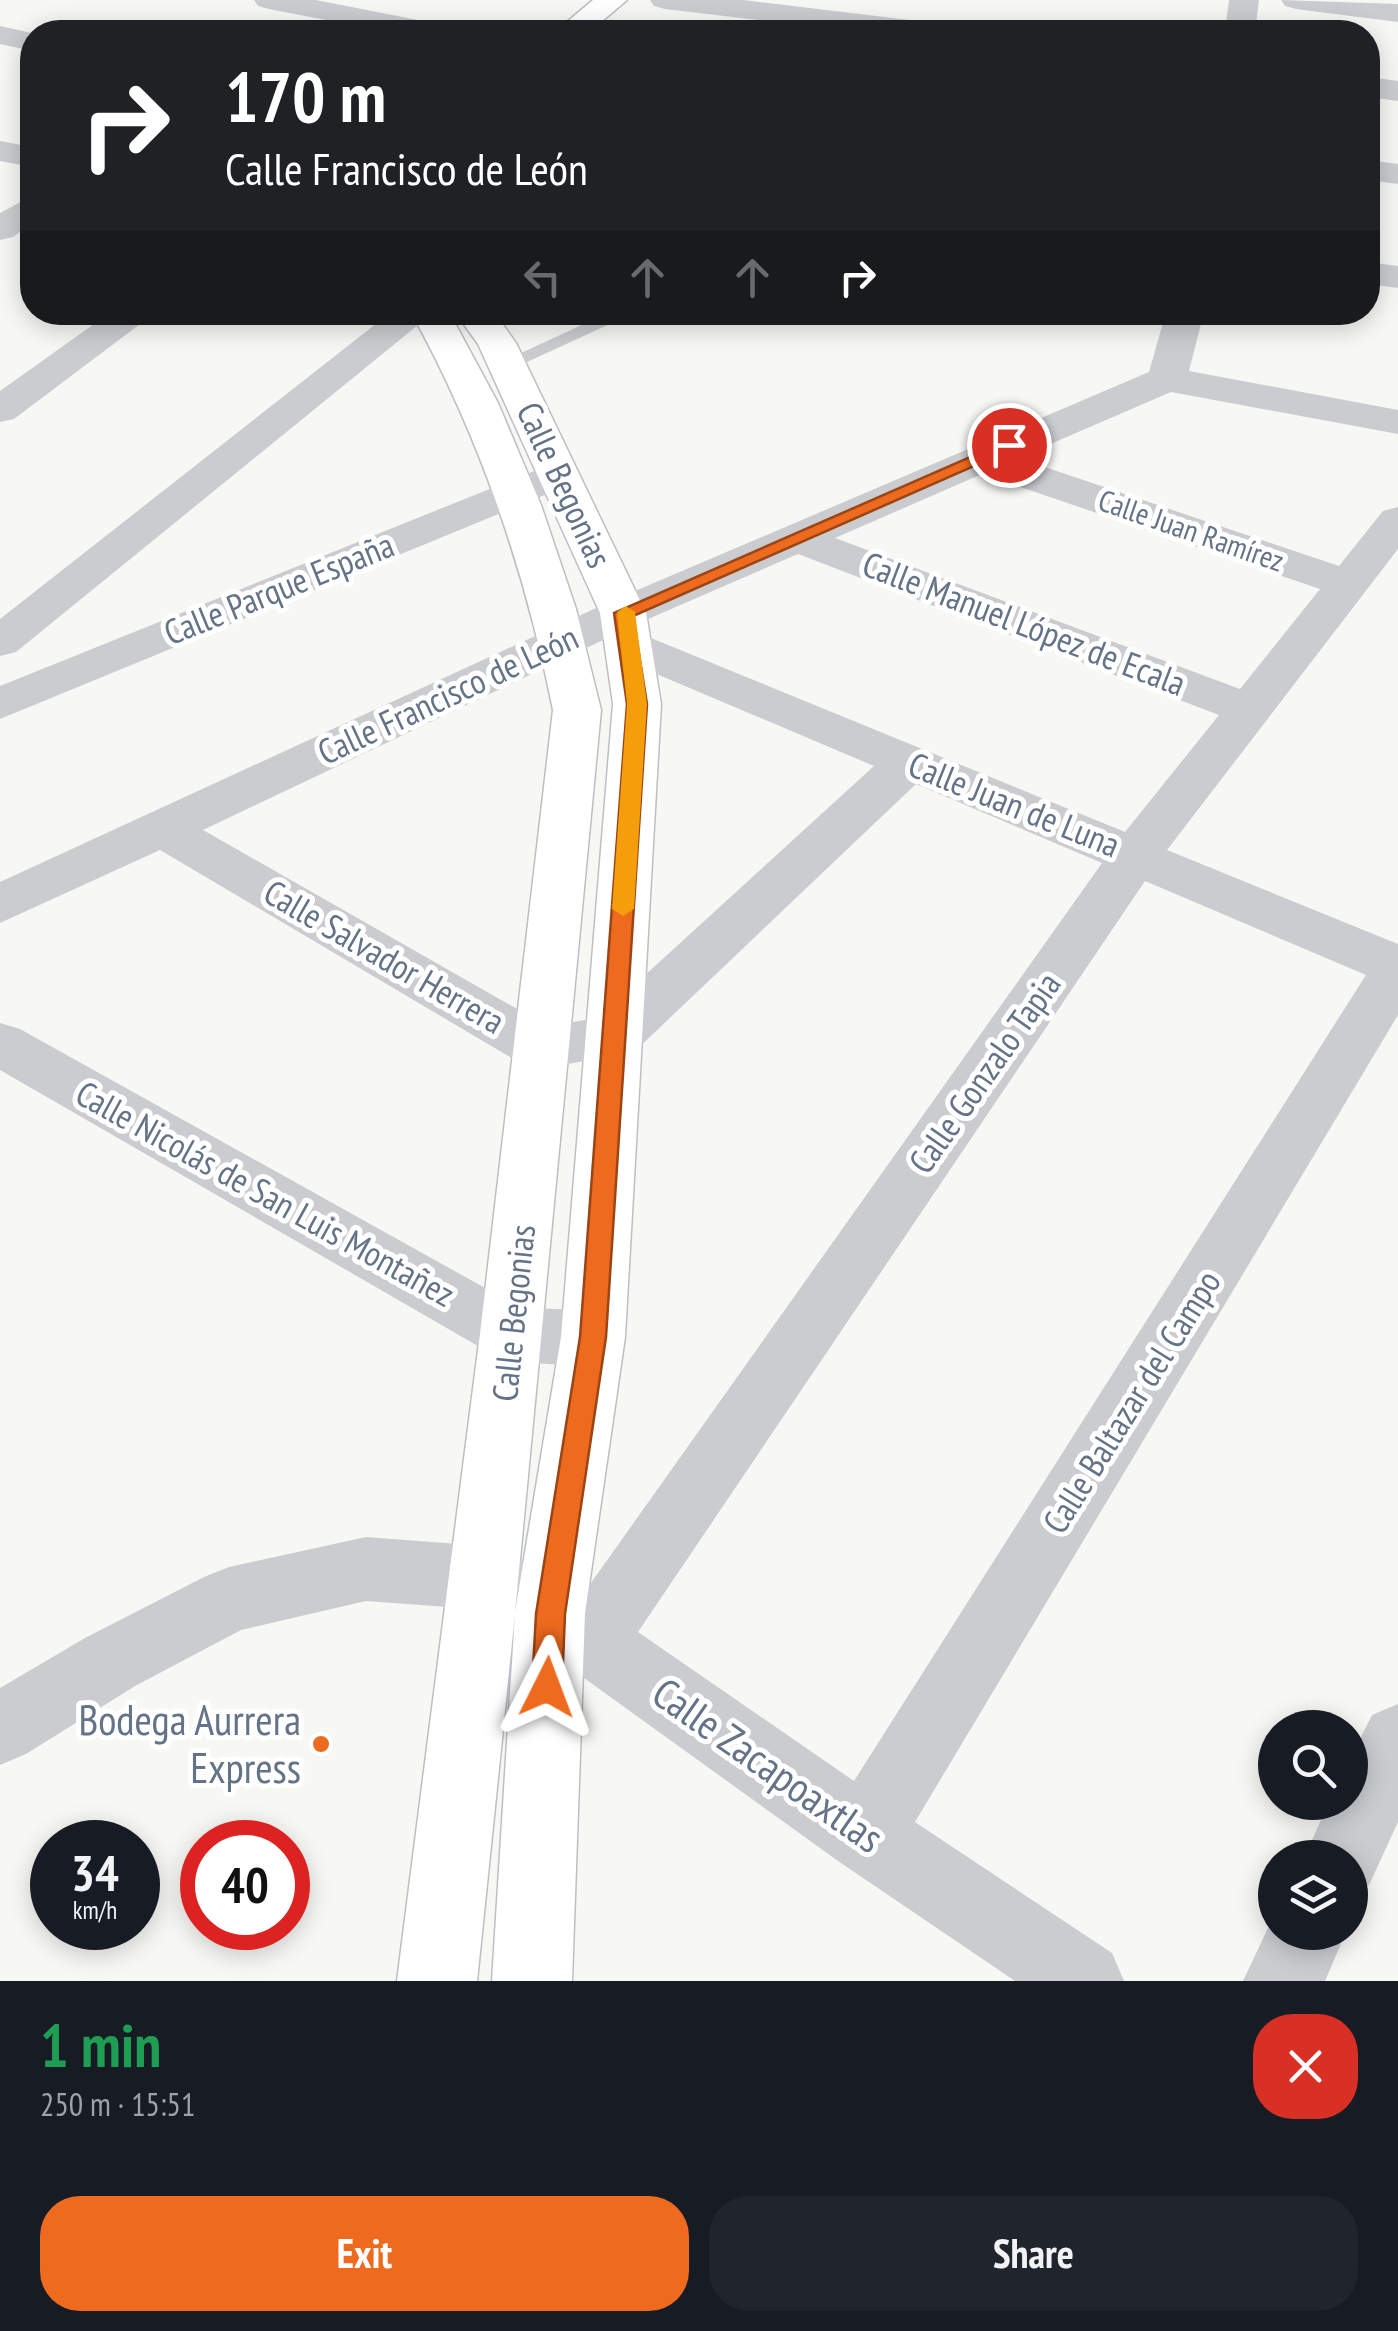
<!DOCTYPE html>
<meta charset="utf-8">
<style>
:root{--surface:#171b24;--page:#20242c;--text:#f1f3f6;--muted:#9ea1a6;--accent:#ee6a1e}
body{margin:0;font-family:"PT Sans Narrow",sans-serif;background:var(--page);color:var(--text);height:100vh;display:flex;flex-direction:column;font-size:38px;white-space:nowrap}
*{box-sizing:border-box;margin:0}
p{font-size:32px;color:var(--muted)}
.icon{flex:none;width:55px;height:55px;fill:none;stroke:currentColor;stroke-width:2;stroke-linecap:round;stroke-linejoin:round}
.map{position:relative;height:1981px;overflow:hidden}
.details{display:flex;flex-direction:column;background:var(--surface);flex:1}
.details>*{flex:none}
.guide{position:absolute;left:20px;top:20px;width:1360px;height:305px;border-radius:40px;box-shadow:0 5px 25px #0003;background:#202124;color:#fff;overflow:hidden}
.controls{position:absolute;left:1258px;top:1710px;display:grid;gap:20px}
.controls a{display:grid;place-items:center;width:110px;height:110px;border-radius:50%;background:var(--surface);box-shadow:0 5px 25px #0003;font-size:50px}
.speed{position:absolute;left:30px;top:1820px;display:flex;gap:20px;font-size:50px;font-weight:700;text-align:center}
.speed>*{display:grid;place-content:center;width:130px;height:130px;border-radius:50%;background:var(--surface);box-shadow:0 5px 25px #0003;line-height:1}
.speed small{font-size:25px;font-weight:400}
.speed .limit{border:15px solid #d22;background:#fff;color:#111}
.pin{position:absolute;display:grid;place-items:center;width:85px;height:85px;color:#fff;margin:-42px;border:5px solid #fff;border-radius:50%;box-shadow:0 2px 10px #0007}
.me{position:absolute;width:110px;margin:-55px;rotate:3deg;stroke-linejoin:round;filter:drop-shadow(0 0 8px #0008)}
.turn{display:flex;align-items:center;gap:35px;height:210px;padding:0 40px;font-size:45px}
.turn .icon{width:130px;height:130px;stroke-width:2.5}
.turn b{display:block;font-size:70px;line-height:85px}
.lanes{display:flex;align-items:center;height:95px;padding:0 40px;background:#0003;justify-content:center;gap:50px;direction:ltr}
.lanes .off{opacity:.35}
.round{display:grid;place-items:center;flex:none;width:105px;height:105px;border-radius:40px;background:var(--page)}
.head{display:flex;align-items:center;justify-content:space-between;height:170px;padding:0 40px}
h1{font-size:60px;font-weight:600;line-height:75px;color:#1e9e55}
.button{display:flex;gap:20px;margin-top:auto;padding:20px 40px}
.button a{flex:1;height:115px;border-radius:40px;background:var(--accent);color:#fff;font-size:40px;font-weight:600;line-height:115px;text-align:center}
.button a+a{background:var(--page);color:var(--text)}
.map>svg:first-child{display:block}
</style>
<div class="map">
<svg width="1398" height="1981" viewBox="0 0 1398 1981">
<rect width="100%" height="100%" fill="#f7f8f4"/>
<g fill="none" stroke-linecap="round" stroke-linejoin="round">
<g stroke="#bcbfc4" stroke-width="3">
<g id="secondary">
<path d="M593 0H627L589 32H555Z"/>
<path d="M411 312H449L498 403 541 505 576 609 601 710 515 1612 561 1337 613 704 600 613 478 344 455 312H494L516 343 646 613 661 704 625 1337 585 1613 572 1981H492L515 1614 477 1981H397L480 1334 553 710C525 570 480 437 411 312Z"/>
</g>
</g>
<path fill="#caccd0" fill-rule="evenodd" d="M610 312H636L514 368H500L497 364Z"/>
<g fill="#caccd0" fill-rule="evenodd">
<path d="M254 0H316L433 23 444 25 449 32H388L269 9 258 6Z"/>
<path d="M650 0H743L934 23 945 25 950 32H860L665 9 654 6Z"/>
<path d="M1229 0H1259L1255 32H1225Z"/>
<path d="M1281 0 1398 4V22L1296 9 1285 6Z"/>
<path d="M0 26 32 33V51L0 44Z"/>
<path d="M1368 77 1398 81V101L1368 97Z"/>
<path d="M0 141 32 147V167L0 161Z"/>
<path d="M1368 160 1398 164V184L1368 180Z"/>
<path d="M32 196V223L13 237 0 240V213Z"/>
<path d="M1368 262 1398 266V288L1368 284Z"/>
<path d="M111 312H156L14 419 0 422V391Z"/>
<path d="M391 312H434L16 652 0 656V619Z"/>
<path d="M1166 312H1204L1189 371 1398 410V434L1171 392 1018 458 1339 566 1383 511 1398 507V549L1167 850 1398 944V1015L915 1822 1112 1953 1124 1981H1015L838 1861 566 1665 475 1609 366 1601 241 1630 135 1686 26 1754 0 1765V1688L85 1638 204 1577 229 1567 366 1537 485 1546 510 1555 581 1597 1102 863 916 784 634 1052 540 1069 520 1063 160 850 0 923V882L607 603 1149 372ZM982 474 1320 589 1240 689 835 538ZM798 554 1219 715 1125 832 646 636 630 632 614 636 607 646 614 656 874 766 598 1018 547 1026 203 830 639 623ZM1145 881 1366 975 854 1781 638 1632Z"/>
<path d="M559 461 574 465 580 474 574 483 0 719V686Z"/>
<path d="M0 1023 20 1029 521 1308 593 1310 615 1318 625 1337 615 1356C578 1369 527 1366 490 1353L0 1070Z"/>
<path d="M1398 1704V1822L1369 1885 1350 1893V1858H1304L1329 1802H1350V1759L1372 1715Z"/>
<path d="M1275 1913V1932H1346L1325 1981H1243Z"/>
</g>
<use href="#secondary" fill="#fff" fill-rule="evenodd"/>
</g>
<path fill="#ee6a1e" stroke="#9b4514" stroke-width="2.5" d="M1009 440 1015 441V448L633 616 647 704 606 1337 565 1614 562 1687 557 1697 547 1701 536 1697 532 1687 536 1614 580 1337 627 704 614 613Z"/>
<path fill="#f59e0b" d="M626 606 635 612 647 704 634 909 623 916 612 909 627 704 617 612Z"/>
<circle fill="#ee6a1e" stroke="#fff" stroke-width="4" cx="321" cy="1744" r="10"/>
<g text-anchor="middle" stroke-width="10" stroke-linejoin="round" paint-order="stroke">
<g font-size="30" fill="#657387" stroke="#fff">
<text transform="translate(1191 531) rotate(19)" y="10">Calle Juan Ramírez</text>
</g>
<g font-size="35" fill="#657387" stroke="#fff">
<text transform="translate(564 485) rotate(65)" y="12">Calle Begonias</text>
<text transform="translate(279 589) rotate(-22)" y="12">Calle Parque España</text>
<text transform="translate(1024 624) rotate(21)" y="12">Calle Manuel López de Ecala</text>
<text transform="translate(448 695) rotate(-25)" y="12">Calle Francisco de León</text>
<text transform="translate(1014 805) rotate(22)" y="12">Calle Juan de Luna</text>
<text transform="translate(384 957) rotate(30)" y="12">Calle Salvador Herrera</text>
<text transform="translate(985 1073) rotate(-55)" y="12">Calle Gonzalo Tapia</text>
<text transform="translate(265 1194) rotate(29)" y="12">Calle Nicolás de San Luis Montañez</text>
<text transform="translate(514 1313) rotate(-84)" y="12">Calle Begonias</text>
<text transform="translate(1132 1402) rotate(-58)" y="12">Calle Baltazar del Campo</text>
</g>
<g font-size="42" fill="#657387" stroke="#fff" text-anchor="end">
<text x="301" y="1735">Bodega Aurrera<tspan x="301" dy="48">Express</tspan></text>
</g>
<g font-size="42" fill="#657387" stroke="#fff">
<text transform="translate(768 1765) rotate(35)" y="15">Calle Zacapoaxtlas</text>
</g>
</g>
</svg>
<div class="controls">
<a><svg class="icon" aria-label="search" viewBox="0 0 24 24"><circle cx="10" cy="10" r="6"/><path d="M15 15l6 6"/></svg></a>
<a><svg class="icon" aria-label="layers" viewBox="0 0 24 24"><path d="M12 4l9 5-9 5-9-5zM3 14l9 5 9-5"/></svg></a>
</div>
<div class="speed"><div>34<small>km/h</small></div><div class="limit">40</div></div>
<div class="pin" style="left:1009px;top:445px;background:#d93025"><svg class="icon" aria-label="arrive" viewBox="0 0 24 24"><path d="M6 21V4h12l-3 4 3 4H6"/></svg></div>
<svg class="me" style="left:547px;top:1687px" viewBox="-20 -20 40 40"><path d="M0-17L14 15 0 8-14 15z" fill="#ee6a1e" stroke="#fff" stroke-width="4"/></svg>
<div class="guide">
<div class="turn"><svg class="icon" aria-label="right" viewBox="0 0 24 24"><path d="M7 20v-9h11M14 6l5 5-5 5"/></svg><div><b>170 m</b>Calle Francisco de León</div></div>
<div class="lanes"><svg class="icon off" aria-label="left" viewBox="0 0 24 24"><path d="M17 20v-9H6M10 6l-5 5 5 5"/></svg><svg class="icon off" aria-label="ahead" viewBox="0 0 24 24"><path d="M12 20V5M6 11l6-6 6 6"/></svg><svg class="icon off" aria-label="ahead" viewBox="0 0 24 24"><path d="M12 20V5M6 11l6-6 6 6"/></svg><svg class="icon" aria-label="right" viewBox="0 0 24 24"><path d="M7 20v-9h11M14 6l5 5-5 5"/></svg></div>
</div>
</div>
<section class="details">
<div class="head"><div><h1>1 min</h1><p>250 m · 15:51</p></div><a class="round" style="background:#d93025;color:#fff"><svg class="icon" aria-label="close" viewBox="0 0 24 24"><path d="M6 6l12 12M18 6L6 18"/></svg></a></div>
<div class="button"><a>Exit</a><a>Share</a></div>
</section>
